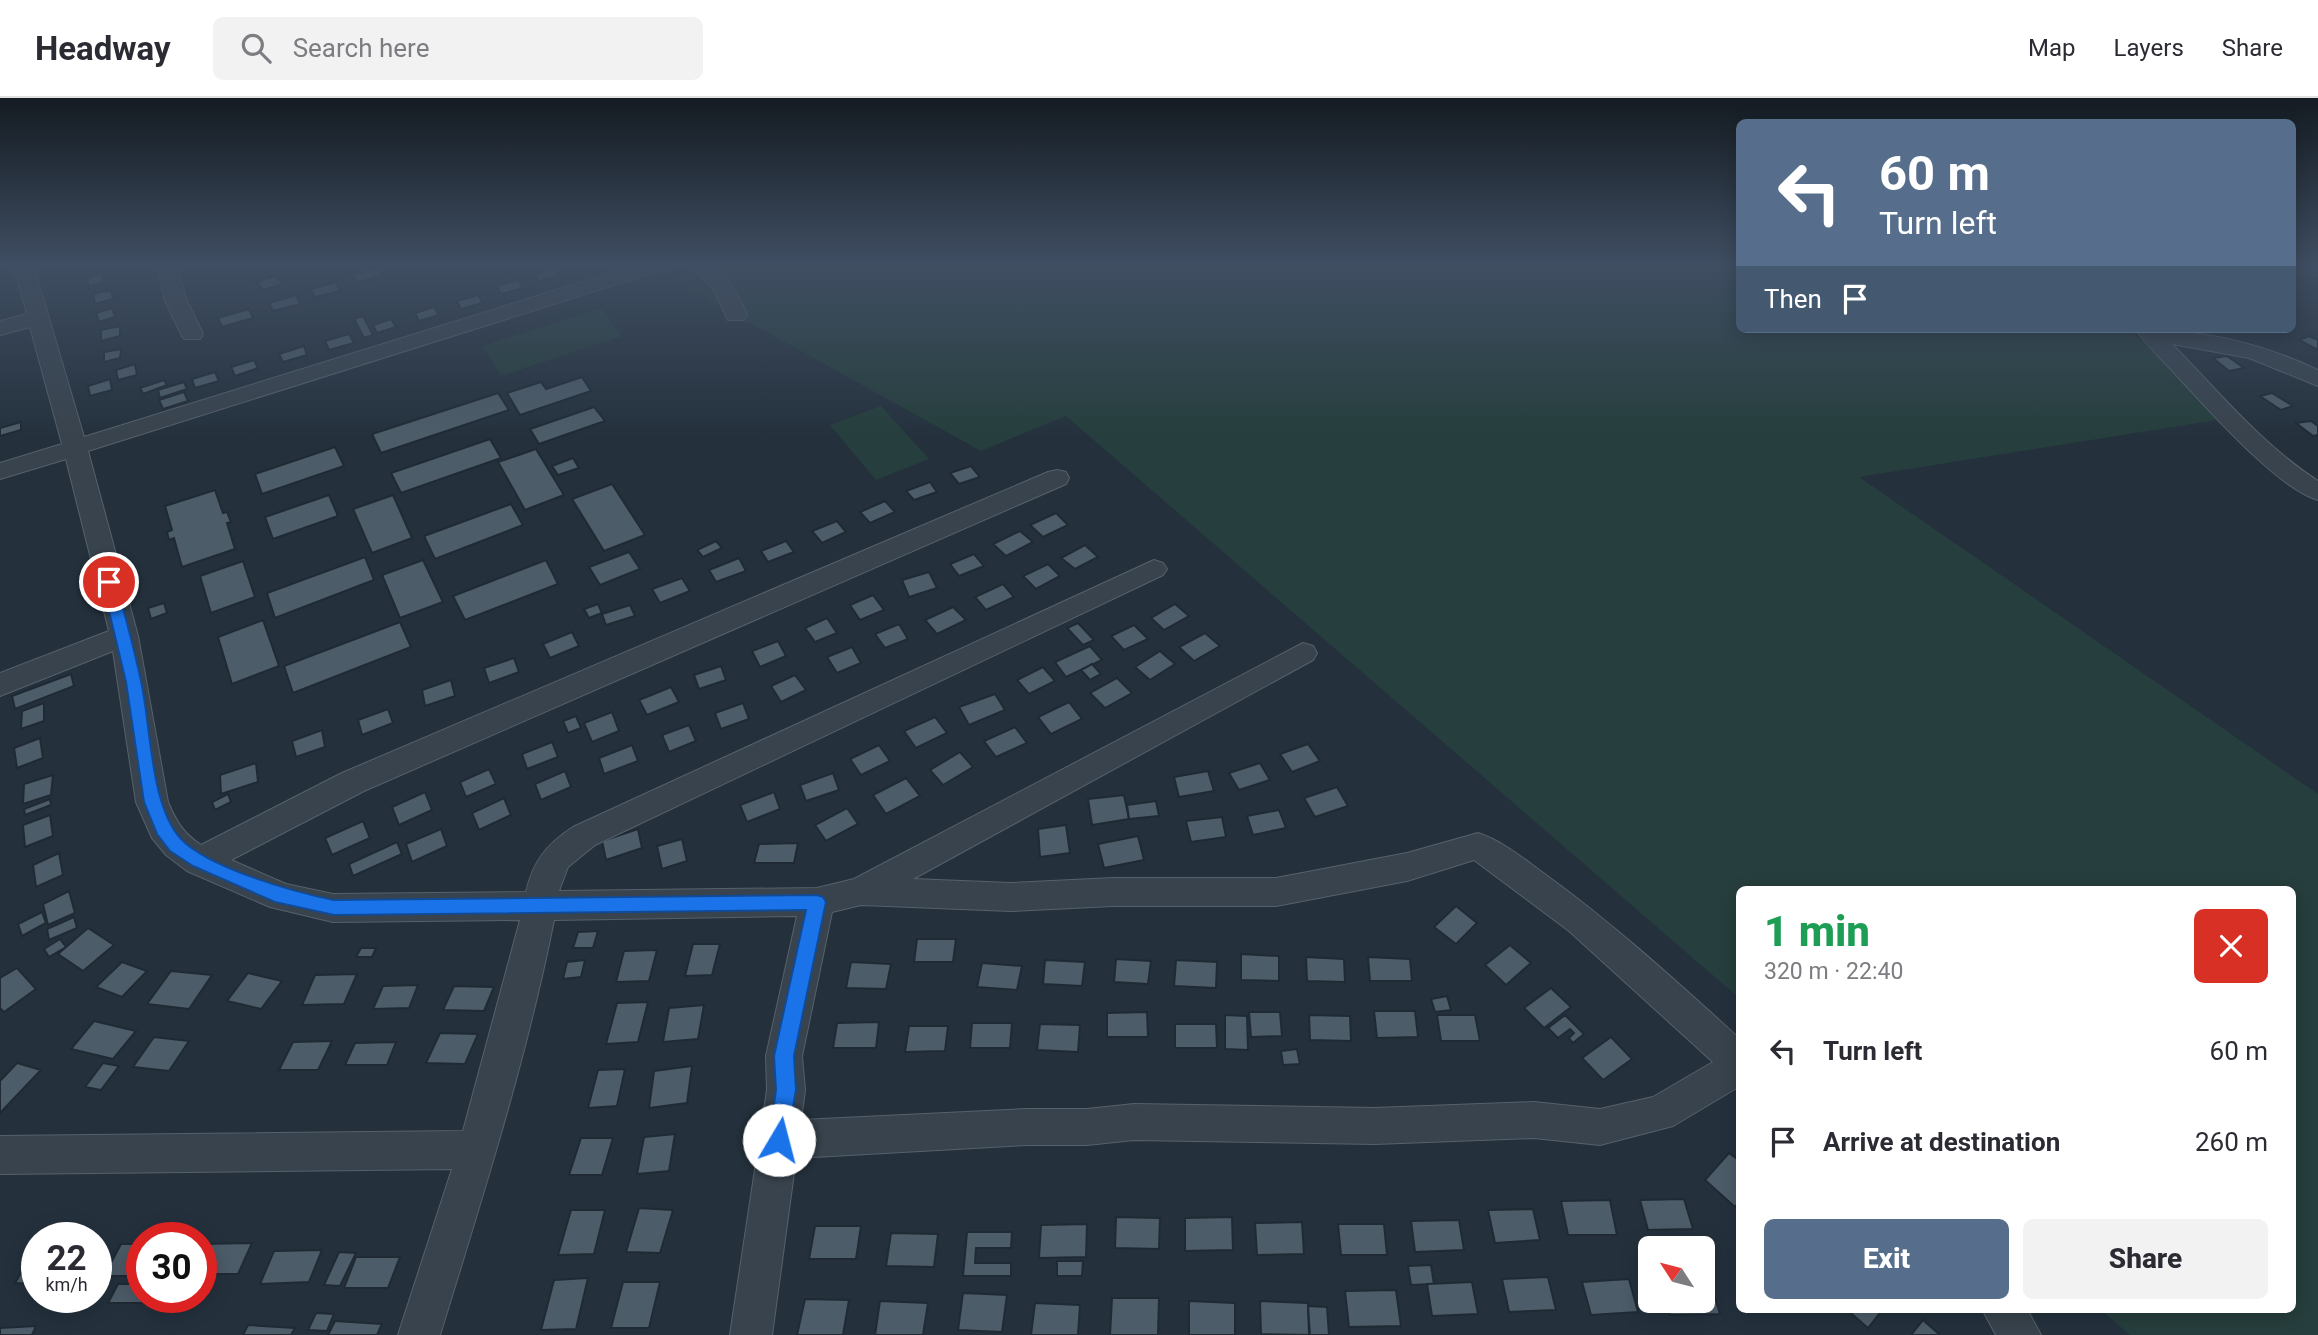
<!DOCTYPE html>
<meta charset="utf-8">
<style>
:root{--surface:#fff;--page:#f2f2f3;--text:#2b2b33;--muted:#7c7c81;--line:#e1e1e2;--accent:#566e8b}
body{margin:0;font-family:Roboto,sans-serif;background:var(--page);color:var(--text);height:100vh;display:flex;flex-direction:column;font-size:26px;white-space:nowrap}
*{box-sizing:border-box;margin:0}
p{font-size:23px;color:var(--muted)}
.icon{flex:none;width:38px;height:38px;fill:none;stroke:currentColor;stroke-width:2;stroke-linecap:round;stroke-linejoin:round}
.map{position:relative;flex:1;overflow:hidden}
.panel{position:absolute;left:1736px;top:788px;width:560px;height:427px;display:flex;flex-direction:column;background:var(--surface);border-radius:10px;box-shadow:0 4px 18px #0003}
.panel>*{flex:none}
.banner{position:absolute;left:1736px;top:21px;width:560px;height:214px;border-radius:10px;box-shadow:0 4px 18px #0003;background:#566e8b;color:#fff;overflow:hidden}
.needle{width:46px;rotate:306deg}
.fabs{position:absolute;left:1638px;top:1138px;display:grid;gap:14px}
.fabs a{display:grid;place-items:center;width:77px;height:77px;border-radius:10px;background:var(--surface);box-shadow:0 4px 18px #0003;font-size:35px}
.speed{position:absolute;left:21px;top:1124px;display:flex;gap:14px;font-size:35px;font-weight:700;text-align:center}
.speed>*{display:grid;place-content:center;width:91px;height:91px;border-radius:50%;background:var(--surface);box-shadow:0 4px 18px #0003;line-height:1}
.speed small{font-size:18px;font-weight:400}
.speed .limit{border:10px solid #d22;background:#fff;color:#111}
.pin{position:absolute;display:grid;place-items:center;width:60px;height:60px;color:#fff;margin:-30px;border:4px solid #fff;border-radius:50%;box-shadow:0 2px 7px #0007}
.me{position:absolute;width:77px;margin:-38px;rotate:8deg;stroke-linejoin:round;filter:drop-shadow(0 0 5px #0008)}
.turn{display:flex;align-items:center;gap:24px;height:147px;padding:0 28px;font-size:32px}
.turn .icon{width:91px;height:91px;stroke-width:2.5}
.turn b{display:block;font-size:49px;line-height:60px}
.then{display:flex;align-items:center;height:66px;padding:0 28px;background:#0003;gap:14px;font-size:26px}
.round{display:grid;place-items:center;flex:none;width:74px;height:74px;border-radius:10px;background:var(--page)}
.headline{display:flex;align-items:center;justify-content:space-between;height:119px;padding:0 28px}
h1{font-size:42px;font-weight:800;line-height:52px;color:#1e9e55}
.action{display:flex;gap:14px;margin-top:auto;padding:14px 28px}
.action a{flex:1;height:80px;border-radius:10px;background:var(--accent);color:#fff;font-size:28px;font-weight:800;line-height:80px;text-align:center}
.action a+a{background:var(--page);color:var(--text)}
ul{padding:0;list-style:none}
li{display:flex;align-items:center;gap:21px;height:91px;padding:0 28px}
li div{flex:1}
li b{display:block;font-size:26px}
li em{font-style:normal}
header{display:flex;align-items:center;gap:42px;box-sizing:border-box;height:98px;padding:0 35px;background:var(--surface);border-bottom:2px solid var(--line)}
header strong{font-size:33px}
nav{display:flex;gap:38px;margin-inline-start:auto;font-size:24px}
.search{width:490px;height:63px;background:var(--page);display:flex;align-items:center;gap:18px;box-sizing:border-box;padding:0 24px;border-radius:10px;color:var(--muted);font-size:26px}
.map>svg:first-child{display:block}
</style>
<header>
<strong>Headway</strong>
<div class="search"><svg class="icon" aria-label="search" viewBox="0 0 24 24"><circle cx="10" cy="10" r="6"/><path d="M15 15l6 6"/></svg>Search here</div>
<nav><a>Map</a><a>Layers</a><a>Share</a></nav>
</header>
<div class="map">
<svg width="2318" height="1237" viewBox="0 0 2318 1237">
<rect width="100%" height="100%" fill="#24313d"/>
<g fill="#263e3d">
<path d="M713 166H1739L1740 231H2129L2223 321 1859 379 2318 696V1237H2130L2100 1211H2292V791H1740L1739 900 1066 318 981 353 669 180Z"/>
<path d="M601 210 622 238 501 278 482 248Z"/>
<path d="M881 308 929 361 876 382 830 327Z"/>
</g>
<g fill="#4c5c68" stroke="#1f2a34" stroke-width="2">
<path d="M595 166 596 168 574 174 570 167Z"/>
<path d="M377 168 383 176 358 185 351 177Z"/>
<path d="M554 171 557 178 538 183 534 176Z"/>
<path d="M102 175 103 185 88 188V179Z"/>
<path d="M275 178 283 186 264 192 256 184Z"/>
<path d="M518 182 523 190 501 196 497 188Z"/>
<path d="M336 184 340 193 315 199 311 191Z"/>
<path d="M111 192 113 201 95 206 93 196Z"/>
<path d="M296 197 300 206 273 213 269 205Z"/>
<path d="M478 197 483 205 461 211 457 203Z"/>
<path d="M434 209 439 217 419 223 415 215Z"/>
<path d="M112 210 115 219 99 224 96 215Z"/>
<path d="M249 211 253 220 222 229 218 220Z"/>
<path d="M363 218 373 237 364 240 354 221Z"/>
<path d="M391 221 396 229 377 235 373 227Z"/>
<path d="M120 228V238L101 243V232Z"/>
<path d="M349 236 354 245 329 252 325 243Z"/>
<path d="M2309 238 2318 242V252L2299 242Z"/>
<path d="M304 248 307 257 283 264 279 256Z"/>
<path d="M121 251 120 260 104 264V254Z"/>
<path d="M2227 258 2244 270 2229 273 2213 260Z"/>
<path d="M254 262 258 270 235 278 231 269Z"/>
<path d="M135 266 137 277 118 282 116 272Z"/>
<path d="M215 274 219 283 195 290 192 281Z"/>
<path d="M582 279 591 293 520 317 507 295 541 284 546 291Z"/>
<path d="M110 281 112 292 90 298 88 288Z"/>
<path d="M164 282 167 287 143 296 140 290Z"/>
<path d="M184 284 187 291 160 300 158 292Z"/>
<path d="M184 294 188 303 163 311 159 302Z"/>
<path d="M498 295 509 312 381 355 372 336Z"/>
<path d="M2272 295 2293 308 2281 312 2260 298Z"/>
<path d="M594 309 605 323 539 346 530 331Z"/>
<path d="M2311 323 2318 328V337L2313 338 2296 325Z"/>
<path d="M21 324V332L0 338V330Z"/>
<path d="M490 341 501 360 401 395 391 375Z"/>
<path d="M335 349 344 368 262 396 255 376Z"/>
<path d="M536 351 564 397 525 412 498 364Z"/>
<path d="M573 360 579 370 558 377 552 368Z"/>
<path d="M971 368 980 379 959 386 950 375Z"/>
<path d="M930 384 937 394 914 402 906 393Z"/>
<path d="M612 386 645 437 604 453 572 401Z"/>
<path d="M215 392 223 415 227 414 231 424 227 425 235 451 182 469 174 440 169 442 167 434 172 432 165 408Z"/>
<path d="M329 397 338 418 273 441 265 419Z"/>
<path d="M393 397 412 440 372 455 353 411Z"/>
<path d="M885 403 895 414 870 425 860 414Z"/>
<path d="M511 406 523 427 435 461 424 438Z"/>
<path d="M1056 415 1068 427 1043 439 1030 427Z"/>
<path d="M837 423 846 434 822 445 812 433Z"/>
<path d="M1020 433 1033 444 1006 458 993 446Z"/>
<path d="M716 443 722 450 703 459 697 452Z"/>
<path d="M786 443 794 454 768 464 761 453Z"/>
<path d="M1085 447 1098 459 1075 471 1061 460Z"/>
<path d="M629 454 640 471 600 487 589 469Z"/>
<path d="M974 456 984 468 959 478 950 466Z"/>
<path d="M365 459 374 482 275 520 267 495Z"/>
<path d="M739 460 746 473 716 484 709 472Z"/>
<path d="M423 462 443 504 400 520 382 477Z"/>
<path d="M546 462 558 486 465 522 453 498Z"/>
<path d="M243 463 255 499 211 515 200 478Z"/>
<path d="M1048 466 1060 478 1036 491 1023 478Z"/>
<path d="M929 474 937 490 909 499 902 482Z"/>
<path d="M682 480 690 493 660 505 652 491Z"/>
<path d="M1003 486 1014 499 986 512 975 499Z"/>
<path d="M873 497 884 512 860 522 850 507Z"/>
<path d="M164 505 167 515 151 521 148 510Z"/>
<path d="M598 506 602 515 589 520 584 511Z"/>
<path d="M1175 506 1189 518 1164 532 1151 520Z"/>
<path d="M630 507 635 518 606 527 602 516Z"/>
<path d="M953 509 966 522 937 536 925 522Z"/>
<path d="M827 520 837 535 815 544 805 530Z"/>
<path d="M263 522 279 568 232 586 218 539Z"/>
<path d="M400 524 411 549 293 595 284 568Z"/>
<path d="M1078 525 1094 542 1083 547 1067 530Z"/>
<path d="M899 526 908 541 885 550 875 536Z"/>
<path d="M1134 527 1148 541 1124 552 1111 538Z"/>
<path d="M572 534 579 548 550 560 543 546Z"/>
<path d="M1205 535 1220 548 1194 563 1179 549Z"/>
<path d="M778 543 786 558 760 569 752 553Z"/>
<path d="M1090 548 1102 562 1066 579 1055 564Z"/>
<path d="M852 549 861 565 837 575 827 559Z"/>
<path d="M1160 553 1175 566 1150 582 1135 569Z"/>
<path d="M514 560 519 574 489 585 484 570Z"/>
<path d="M1092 566 1101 576 1090 582 1081 572Z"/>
<path d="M721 568 726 582 699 591 694 577Z"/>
<path d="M1043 569 1055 583 1029 596 1017 582Z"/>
<path d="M71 576 74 588 15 611 12 598Z"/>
<path d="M795 577 806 592 781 604 771 588Z"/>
<path d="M1117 580 1132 595 1105 610 1090 595Z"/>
<path d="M451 582 455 598 425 608 422 592Z"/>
<path d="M671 589 679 604 647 617 639 602Z"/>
<path d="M995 596 1005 612 969 627 959 609Z"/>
<path d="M1069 604 1082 621 1051 636 1038 619Z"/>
<path d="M44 605V623L21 631 22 613Z"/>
<path d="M743 605 749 621 721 631 715 615Z"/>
<path d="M388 611 393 625 362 637 358 622Z"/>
<path d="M612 614 619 633 592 644 584 625Z"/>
<path d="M576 618 581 630 568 635 563 623Z"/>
<path d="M935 619 947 635 916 650 904 633Z"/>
<path d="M689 627 696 643 669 654 662 637Z"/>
<path d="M1015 629 1027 645 996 659 984 643Z"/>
<path d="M322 632 325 649 296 659 292 643Z"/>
<path d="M40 640 43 660 17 670 14 650Z"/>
<path d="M552 644 558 659 527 671 522 656Z"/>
<path d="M1308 646 1320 663 1292 674 1280 656Z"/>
<path d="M632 647 638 663 604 676 599 660Z"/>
<path d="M879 647 890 663 861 677 850 661Z"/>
<path d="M960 654 973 669 943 687 930 672Z"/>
<path d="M256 665 258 684 221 696 220 677Z"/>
<path d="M1260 665 1270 682 1239 692 1229 675Z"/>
<path d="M489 671 496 686 466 699 460 684Z"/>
<path d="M565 673 571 689 541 702 535 686Z"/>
<path d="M1208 673 1214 693 1179 699 1174 679Z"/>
<path d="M833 675 839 692 806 703 800 687Z"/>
<path d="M53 677 51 697 23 706 24 686Z"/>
<path d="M906 680 920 698 886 716 873 697Z"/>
<path d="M1337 689 1348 708 1315 719 1304 700Z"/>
<path d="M425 694 432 712 399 727 392 709Z"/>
<path d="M774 694 780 711 747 724 740 707Z"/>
<path d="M228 696 231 704 215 712 212 704Z"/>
<path d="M1124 697 1129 721 1092 727 1088 701Z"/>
<path d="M504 700 511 717 479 732 472 715Z"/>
<path d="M50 701 51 707 25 717 24 711Z"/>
<path d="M1156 703 1159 718 1129 721 1127 707Z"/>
<path d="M847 710 858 726 826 743 815 727Z"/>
<path d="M1279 712 1286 730 1253 737 1247 718Z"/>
<path d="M50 717 53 738 25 749 23 727Z"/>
<path d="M1222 719 1226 739 1191 744 1186 723Z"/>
<path d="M363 723 370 740 332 757 325 740Z"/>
<path d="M1066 727 1070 755 1040 759 1038 731Z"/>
<path d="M441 731 447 748 412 764 406 746Z"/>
<path d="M638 731 642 750 606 762 602 743Z"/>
<path d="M1138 738 1144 762 1104 770 1098 746Z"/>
<path d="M682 741 687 763 662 771 657 748Z"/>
<path d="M397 744 402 756 353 778 349 766Z"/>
<path d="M798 745 794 765H754L759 746Z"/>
<path d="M59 755 63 777 36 789 33 767Z"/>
<path d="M69 793 75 815 48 827 43 806Z"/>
<path d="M1456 808 1477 825 1456 846 1434 829Z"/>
<path d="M42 814 46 825 22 838 18 826Z"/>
<path d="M74 819 77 830 49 842 47 831Z"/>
<path d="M88 830 114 847 83 873 58 856Z"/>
<path d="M598 833 593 850H573L578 834Z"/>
<path d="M60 841 66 849 49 859 44 851Z"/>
<path d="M917 841H956L953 864H914Z"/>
<path d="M693 846H720L712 877 685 878Z"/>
<path d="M1510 847 1531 865 1506 887 1485 867Z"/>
<path d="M361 850H376L372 859H356Z"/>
<path d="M657 852 649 883 616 884 624 853Z"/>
<path d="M1241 856 1279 858V883L1241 882Z"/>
<path d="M1306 859 1344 861 1345 884 1307 883Z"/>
<path d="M1368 859 1410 861 1412 883H1370Z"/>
<path d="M1116 861 1151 863 1148 886 1114 884Z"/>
<path d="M585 862 581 879 563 881 567 864Z"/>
<path d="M1045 862 1085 864 1082 888 1043 886Z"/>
<path d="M1176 862 1217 864 1216 890 1174 888Z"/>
<path d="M122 864 147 873 122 899 96 889Z"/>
<path d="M851 864 891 866 886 891 846 890Z"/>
<path d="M982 865 1022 868 1017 892 977 889Z"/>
<path d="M17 870 36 891 4 914 0 910V880Z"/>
<path d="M171 873 212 877 189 911 147 906Z"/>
<path d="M248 875 282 883 261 911 227 903Z"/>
<path d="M357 876 344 906 302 907 315 877Z"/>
<path d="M418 887 409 910 373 911 383 888Z"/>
<path d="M454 888 494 889 484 913 443 912Z"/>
<path d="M1551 890 1571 909 1544 930 1524 910Z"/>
<path d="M1447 898 1451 912 1435 914 1431 901Z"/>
<path d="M648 904 638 944 606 946 617 905Z"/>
<path d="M704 907 698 941 663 944 669 910Z"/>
<path d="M1374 913H1415L1418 939 1377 940Z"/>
<path d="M1147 914 1148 939H1107V915Z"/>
<path d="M1249 914H1280L1282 938 1251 939Z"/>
<path d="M1225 917 1247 918 1248 952 1225 951Z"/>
<path d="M1309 917 1350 918 1351 943 1310 942Z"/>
<path d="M1437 917H1475L1480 943H1441Z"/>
<path d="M1565 917 1584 936 1573 945 1569 940 1574 935 1570 931 1558 940 1548 930Z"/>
<path d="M94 923 136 933 113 961 71 951Z"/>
<path d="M879 924 876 950H833L837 925Z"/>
<path d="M972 925H1012L1010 950H970Z"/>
<path d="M1040 926 1080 927 1078 954 1037 952Z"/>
<path d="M1175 926H1216L1217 950H1175Z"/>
<path d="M909 928H948L945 953 905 954Z"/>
<path d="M440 935 478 936 465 966 426 965Z"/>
<path d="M154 939 189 943 169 973 133 969Z"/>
<path d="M1611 939 1632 961 1603 982 1582 960Z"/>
<path d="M332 943 318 972H279L293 944Z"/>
<path d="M396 944 387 967H345L355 945Z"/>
<path d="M1297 951 1300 966 1283 967 1281 953Z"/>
<path d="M17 965 41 972 0 1015V983Z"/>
<path d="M103 965 119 968 101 992 85 989Z"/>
<path d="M692 968 687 1005 649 1010 654 973Z"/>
<path d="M625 971 617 1008 588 1010 598 972Z"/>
<path d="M675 1036 669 1073 637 1076 644 1039Z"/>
<path d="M581 1040H613L602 1077H569Z"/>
<path d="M1729 1055 1740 1063V1103L1735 1109 1705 1082Z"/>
<path d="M1684 1101 1693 1131 1648 1132 1640 1102Z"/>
<path d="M1610 1102 1617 1137H1568L1561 1103Z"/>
<path d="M639 1110 673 1112 660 1155 626 1154Z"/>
<path d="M1533 1111 1540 1142 1495 1145 1488 1112Z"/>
<path d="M571 1112H605L594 1156 558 1157Z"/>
<path d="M1116 1119 1160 1120 1159 1151 1115 1150Z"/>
<path d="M1232 1119 1233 1152 1185 1153V1120Z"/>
<path d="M1459 1122 1464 1152 1415 1154 1411 1123Z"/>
<path d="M1302 1124 1304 1156 1257 1157 1255 1125Z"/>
<path d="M1087 1126 1086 1159 1039 1160 1041 1127Z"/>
<path d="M1338 1126H1384L1387 1157H1341Z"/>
<path d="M815 1128H861L856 1161H809Z"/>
<path d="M967 1134H1012L1011 1150H976L975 1165H1011V1178H963Z"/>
<path d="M891 1135 938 1136 934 1169 886 1168Z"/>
<path d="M252 1145 238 1176H201V1146Z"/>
<path d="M121 1146H142V1178H104Z"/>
<path d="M322 1152 309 1184 260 1186 274 1153Z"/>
<path d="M33 1154H37V1186L15 1185Z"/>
<path d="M339 1154 356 1155 340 1188 324 1187Z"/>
<path d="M356 1159H400L388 1190H344Z"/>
<path d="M1057 1163H1083L1082 1178H1057Z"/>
<path d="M1431 1167 1434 1186 1411 1187 1408 1168Z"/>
<path d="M1548 1179 1556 1212 1509 1214 1502 1181Z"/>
<path d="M588 1180 576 1231 541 1232 554 1182Z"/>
<path d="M1629 1181 1638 1214 1591 1217 1582 1184Z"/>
<path d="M1710 1183 1720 1216 1670 1217 1666 1202H1703V1184Z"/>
<path d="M623 1184H660L649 1230H611Z"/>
<path d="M1472 1184 1478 1216 1432 1218 1427 1186Z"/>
<path d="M118 1186H142V1199H155L152 1205H108Z"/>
<path d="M1396 1192 1401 1228 1349 1229 1345 1193Z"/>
<path d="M963 1195 1007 1197 1002 1234 958 1232Z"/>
<path d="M1112 1200H1159L1158 1237H1110Z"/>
<path d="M805 1201 849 1202 843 1237H797Z"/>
<path d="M880 1203 928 1205 923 1237H875Z"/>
<path d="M1189 1203 1235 1205V1237H1189Z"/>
<path d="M1260 1203 1308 1205 1309 1237 1261 1236Z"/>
<path d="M1035 1205 1080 1207 1078 1237H1031Z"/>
<path d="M1308 1208 1327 1209 1329 1237H1310Z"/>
<path d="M1846 1211H1883L1868 1230Z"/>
<path d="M316 1215 334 1216 327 1233 308 1232Z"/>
<path d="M1923 1222 1940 1237H1911Z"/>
<path d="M335 1223 382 1226 377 1237H328Z"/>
<path d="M248 1227 295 1230 291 1237H243Z"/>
<path d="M36 1228 32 1237H0V1230Z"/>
</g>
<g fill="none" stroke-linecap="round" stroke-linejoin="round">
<g stroke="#56616b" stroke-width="2">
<g id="minor">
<path d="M13 166H33L84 339 640 166H671L668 170 88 353 138 538 168 704C176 723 183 735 201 747L342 675 1048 374 1057 372 1066 374 1069 380 1066 386 364 693 231 762 286 786 333 796 526 794C533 763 547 746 573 729L1154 462 1163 465 1167 471 1163 477 595 747 568 769 559 793 817 790 854 781 1303 545 1313 548 1317 555 1313 562 913 781 1011 785 1113 780H1276L1407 755 1478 735C1503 743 1525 762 1546 777 1615 827 1677 884 1740 941V988L1673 1028 1600 1047 1534 1040 1375 1046 1134 1042 1087 1047H1026L796 1060 772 1237H730L767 992 766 958 797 818 554 822C526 963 482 1100 440 1237H398L452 1071 0 1076V1038L463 1033 520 822 333 824 270 809 187 773 166 757 152 740 136 704 113 553 0 598V575L109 533 66 361 0 381V365L62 346 30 229 0 237V223L27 216ZM1474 762 1569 833 1713 964 1653 999 1600 1011 1534 1004 1375 1010 1134 1006 1087 1011H1026L801 1022 805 992 802 958 832 814 861 807 1011 813 1113 808H1276L1407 783Z"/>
<path d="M156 166H176L187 203 203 236 200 241H184L181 236 165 203Z"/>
<path d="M689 166H712C729 180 739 197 747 217L744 222H728L713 190Z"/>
<path d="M2292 166H2318V178L2292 175Z"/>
<path d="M2135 231C2199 231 2261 245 2318 272V288L2249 260 2172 246C2218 293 2262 347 2318 383V402C2278 391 2208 311 2178 279 2164 263 2147 248 2135 231Z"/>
<path d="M1982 1211H2027L2041 1237H1996Z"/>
</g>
</g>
<use href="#minor" fill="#38434d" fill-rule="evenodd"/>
</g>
<linearGradient id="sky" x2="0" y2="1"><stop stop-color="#141b22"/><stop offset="0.49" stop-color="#3f4e62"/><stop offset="1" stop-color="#3f4e62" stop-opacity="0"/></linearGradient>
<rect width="2318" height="339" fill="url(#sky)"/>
<path fill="#1a73e8" stroke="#114b97" stroke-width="2" d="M109 479 116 484C125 517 134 550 141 583 151 627 150 708 181 741 209 770 294 794 334 802L817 797 823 799 826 804 794 958 796 992 786 1049 779 1052 772 1049 769 1042 776 992 774 958 806 812 334 817 275 804 193 768 170 753 157 736 144 704 126 584 102 484Z"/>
</svg>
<div class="fabs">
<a><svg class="needle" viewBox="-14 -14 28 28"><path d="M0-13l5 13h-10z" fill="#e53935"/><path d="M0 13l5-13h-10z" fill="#7c7c81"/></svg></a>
</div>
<div class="speed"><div>22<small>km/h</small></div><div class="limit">30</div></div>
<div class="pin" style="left:109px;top:484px;background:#d93025"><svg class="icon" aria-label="arrive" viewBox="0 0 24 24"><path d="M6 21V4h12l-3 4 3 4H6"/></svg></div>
<svg class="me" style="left:779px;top:1042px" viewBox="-20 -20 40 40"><circle r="19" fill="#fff"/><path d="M0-13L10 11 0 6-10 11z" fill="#1a73e8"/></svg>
<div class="banner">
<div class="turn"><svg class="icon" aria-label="left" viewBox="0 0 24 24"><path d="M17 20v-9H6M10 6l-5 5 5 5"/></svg><div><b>60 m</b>Turn left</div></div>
<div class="then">Then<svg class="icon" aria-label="arrive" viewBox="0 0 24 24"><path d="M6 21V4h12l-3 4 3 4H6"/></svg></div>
</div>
<section class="panel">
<div class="headline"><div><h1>1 min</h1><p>320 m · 22:40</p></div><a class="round" style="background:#d93025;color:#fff"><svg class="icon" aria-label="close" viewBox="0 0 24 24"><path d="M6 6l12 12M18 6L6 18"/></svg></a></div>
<ul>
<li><svg class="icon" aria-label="left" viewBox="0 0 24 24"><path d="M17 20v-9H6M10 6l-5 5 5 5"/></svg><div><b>Turn left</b></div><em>60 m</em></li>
<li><svg class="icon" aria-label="arrive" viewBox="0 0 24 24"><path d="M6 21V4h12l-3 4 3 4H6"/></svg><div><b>Arrive at destination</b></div><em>260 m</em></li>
</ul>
<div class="action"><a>Exit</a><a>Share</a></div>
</section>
</div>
